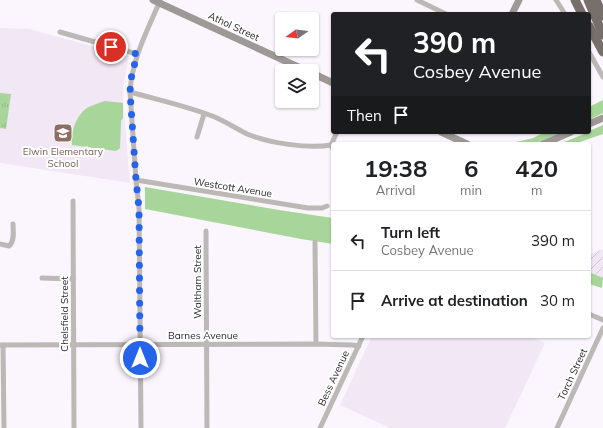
<!DOCTYPE html>
<style>
:root{--surface:#fff;--page:#f2f2f2;--text:#202124;--muted:#757577;--line:#e0e0e0}
body{margin:0;font-family:Mulish,sans-serif;background:var(--page);color:var(--text);height:100vh;display:flex;flex-direction:column;font-size:15px;white-space:nowrap}
*{box-sizing:border-box;margin:0}
p{font-size:13px;color:var(--muted)}
.icon{flex:none;width:22px;height:22px;fill:none;stroke:currentColor;stroke-width:2;stroke-linecap:round;stroke-linejoin:round}
.map{position:relative;flex:1;overflow:hidden}
.details{position:absolute;left:331px;top:142px;width:260px;height:196px;display:flex;flex-direction:column;background:var(--surface);border-radius:4px;box-shadow:0 1px 3px #0004}
.details>*{flex:none}
.hud{position:absolute;left:331px;top:12px;width:260px;height:122px;border-radius:4px;box-shadow:0 1px 3px #0004;background:#202124;color:#fff;overflow:hidden}
.needle{width:26px;rotate:256deg}
.tools{position:absolute;left:275px;top:12px;display:grid;gap:8px}
.tools a{display:grid;place-items:center;width:44px;height:44px;border-radius:4px;background:var(--surface);box-shadow:0 1px 3px #0004;font-size:20px}
.pin{position:absolute;display:grid;place-items:center;width:34px;height:34px;color:#fff;margin:-17px;border:2px solid #fff;border-radius:50%;box-shadow:0 1px 4px #0007}
.me{position:absolute;width:44px;margin:-22px;rotate:0deg;stroke-linejoin:round;filter:drop-shadow(0 0 3px #0008)}
.turn{display:flex;align-items:center;gap:14px;height:84px;padding:0 16px;font-size:18px}
.turn .icon{width:52px;height:52px;stroke-width:2.5}
.turn b{display:block;font-size:28px;line-height:34px}
.then{display:flex;align-items:center;height:38px;padding:0 16px;background:#0003;gap:8px;font-size:15px}
.eta{display:flex;justify-content:space-evenly;align-items:center;height:68px;text-align:center}
.eta b{font-size:24px;font-weight:700;line-height:28px}
ul{padding:0;list-style:none}
li{display:flex;align-items:center;gap:12px;height:60px;padding:0 16px;border-top:1px solid var(--line)}
li div{flex:1}
li b{display:block;font-size:15px}
li em{font-style:normal}
.map>svg:first-child{display:block}
</style>
<div class="map">
<svg width="603" height="428" viewBox="0 0 603 428">
<defs>
<pattern id="industrial-furrows" width="10" height="10" patternUnits="userSpaceOnUse"><rect width="10" height="10" fill="#f1e7f5"/><path d="M-1 1l2-2M0 10L10 0M9 11l2-2" fill="none" stroke="#cfc6d2"/></pattern>
<pattern id="park-tufts" width="24" height="20" patternUnits="userSpaceOnUse"><rect width="24" height="20" fill="#a8d59a"/><path d="M3 7l-1-3M5 7V3M7 7l1-3M15 17l-1-3M17 17v-4M19 17l1-3" fill="none" stroke="#91b785"/></pattern>
</defs>
<rect width="100%" height="100%" fill="#fbf6fd"/>
<path fill="url(#industrial-furrows)" d="M603 249V278L589 272V255Z"/>
<g fill="#f1e7f5">
<path d="M0 28 29 29 129 56 124 82 123 103 130 183 0 163Z"/>
<path d="M372 336H529L545 343 505 428H390L340 405Z"/>
</g>
<g fill="#a8d59a">
<path d="M603 100V113L589 120V107Z"/>
<path d="M105 101 123 103V118L121 121 120 148 116 151 72 145C70 132 76 116 87 108 92 105 99 103 105 101Z"/>
<path d="M603 125V134L574 144H559L589 132V131Z"/>
<path d="M545 132H562L534 144H514L516 142 533 138Z"/>
<path d="M145 187 279 210 333 218V244L301 239 145 209Z"/>
<path d="M589 272 603 278 602 288 589 284Z"/>
</g>
<path fill="url(#park-tufts)" d="M0 93 11 94 6 129 0 128Z"/>
<g fill="none" stroke-linecap="round" stroke-linejoin="round">
<g stroke="#bcb8b6" stroke-width="5">
<path d="M417 0 446 14"/>
<path d="M556 0 565 14"/>
<path d="M60 32 137 54"/>
<path d="M589 52 603 77"/>
<path d="M130 92C158 100 191 107 217 118 228 123 237 129 247 134 269 143 308 149 331 145L333 149"/>
<path d="M197 137 204 114"/>
<path d="M331 145 337 132"/>
<path d="M136 180 308 208H322L327 206"/>
<path d="M73 201 74 428"/>
<path d="M206 231 207 428"/>
<path d="M315 242 316 344"/>
<path d="M0 244 9 246C15 241 13 231 13 224"/>
<path d="M42 278 73 279"/>
<path d="M589 314 603 320"/>
<path d="M0 345 316 344 352 345 359 346"/>
<path d="M3 345 4 428"/>
<path d="M141 428 139 208 136 180 130 92C132 59 147 31 160 1"/>
<path d="M320 428 363 336"/>
<path d="M557 428 603 328"/>
</g>
<g stroke="#9e9996" stroke-width="7">
<path d="M153 0 307 71"/>
<path d="M512 14 519 0"/>
<path d="M312 73 333 83"/>
<path d="M589 124 603 118"/>
<path d="M441 132 467 144"/>
<path d="M543 144 571 132"/>
</g>
<g stroke="#776f6b" stroke-width="9">
<path d="M575 0 582 14"/>
<path d="M588 0 603 35"/>
<path d="M596 0 603 16"/>
<path d="M589 26 603 52"/>
</g>
</g>
<g fill="none" stroke-linecap="round" stroke-linejoin="round">
<path stroke="#2563eb" stroke-width="7" stroke-dasharray="0 12.6" d="M111 47 137 54 131 79 130 92 136 180 139 208 140 358"/>
</g>
<defs>
<g id="school-square" transform="scale(1)"><rect x="-9" y="-9" width="18" height="18" rx="4" fill="#8d6e63" stroke="#fff"/><path d="M0-5L7-2L0 1L-7-2ZM-4 1L0 2.5L4 1V4Q0 6-4 4Z" fill="#fff"/></g>
</defs>
<g fill-rule="evenodd">
<use href="#school-square" x="63" y="133"/>
</g>
<g text-anchor="middle" stroke-width="4" stroke-linejoin="round" paint-order="stroke">
<g font-size="10" fill="#282629" stroke="#fff">
<text transform="translate(234 26) rotate(25)" y="4">Athol Street</text>
<text transform="translate(233 187) rotate(9)" y="4">Westcott Avenue</text>
<text transform="translate(197 282) rotate(-90)" y="4">Waltham Street</text>
<text transform="translate(64 314) rotate(-90)" y="4">Chelsfield Street</text>
<text x="203" y="339">Barnes Avenue</text>
<text transform="translate(572 374) rotate(-65)" y="4">Torch Street</text>
<text transform="translate(333 378) rotate(-65)" y="4">Bess Avenue</text>
</g>
<g font-size="10" fill="#785e54" stroke="#fff">
<text x="63" y="155">Elwin Elementary<tspan x="63" dy="12">School</tspan></text>
</g>
</g>
</svg>
<div class="tools">
<a><svg class="needle" viewBox="-14 -14 28 28"><path d="M0-13l5 13h-10z" fill="#e53935"/><path d="M0 13l5-13h-10z" fill="#757577"/></svg></a>
<a><svg class="icon" aria-label="layers" viewBox="0 0 24 24"><path d="M12 4l9 5-9 5-9-5zM3 14l9 5 9-5"/></svg></a>
</div>
<div class="pin" style="left:111px;top:47px;background:#d93025"><svg class="icon" aria-label="arrive" viewBox="0 0 24 24"><path d="M6 21V4h12l-3 4 3 4H6"/></svg></div>
<svg class="me" style="left:140px;top:358px" viewBox="-20 -20 40 40"><circle r="17" fill="#2563eb" stroke="#fff" stroke-width="3"/><path d="M0-11L8 9 0 5-8 9z" fill="#fff"/></svg>
<div class="hud">
<div class="turn"><svg class="icon" aria-label="left" viewBox="0 0 24 24"><path d="M17 20v-9H6M10 6l-5 5 5 5"/></svg><div><b>390 m</b>Cosbey Avenue</div></div>
<div class="then">Then<svg class="icon" aria-label="arrive" viewBox="0 0 24 24"><path d="M6 21V4h12l-3 4 3 4H6"/></svg></div>
</div>
<section class="details">
<div class="eta">
<div><b>19:38</b><p>Arrival</p></div>
<div><b>6</b><p>min</p></div>
<div><b>420</b><p>m</p></div>
</div>
<ul>
<li><svg class="icon" aria-label="left" viewBox="0 0 24 24"><path d="M17 20v-9H6M10 6l-5 5 5 5"/></svg><div><b>Turn left</b><p>Cosbey Avenue</p></div><em>390 m</em></li>
<li><svg class="icon" aria-label="arrive" viewBox="0 0 24 24"><path d="M6 21V4h12l-3 4 3 4H6"/></svg><div><b>Arrive at destination</b></div><em>30 m</em></li>
</ul>
</section>
</div>
